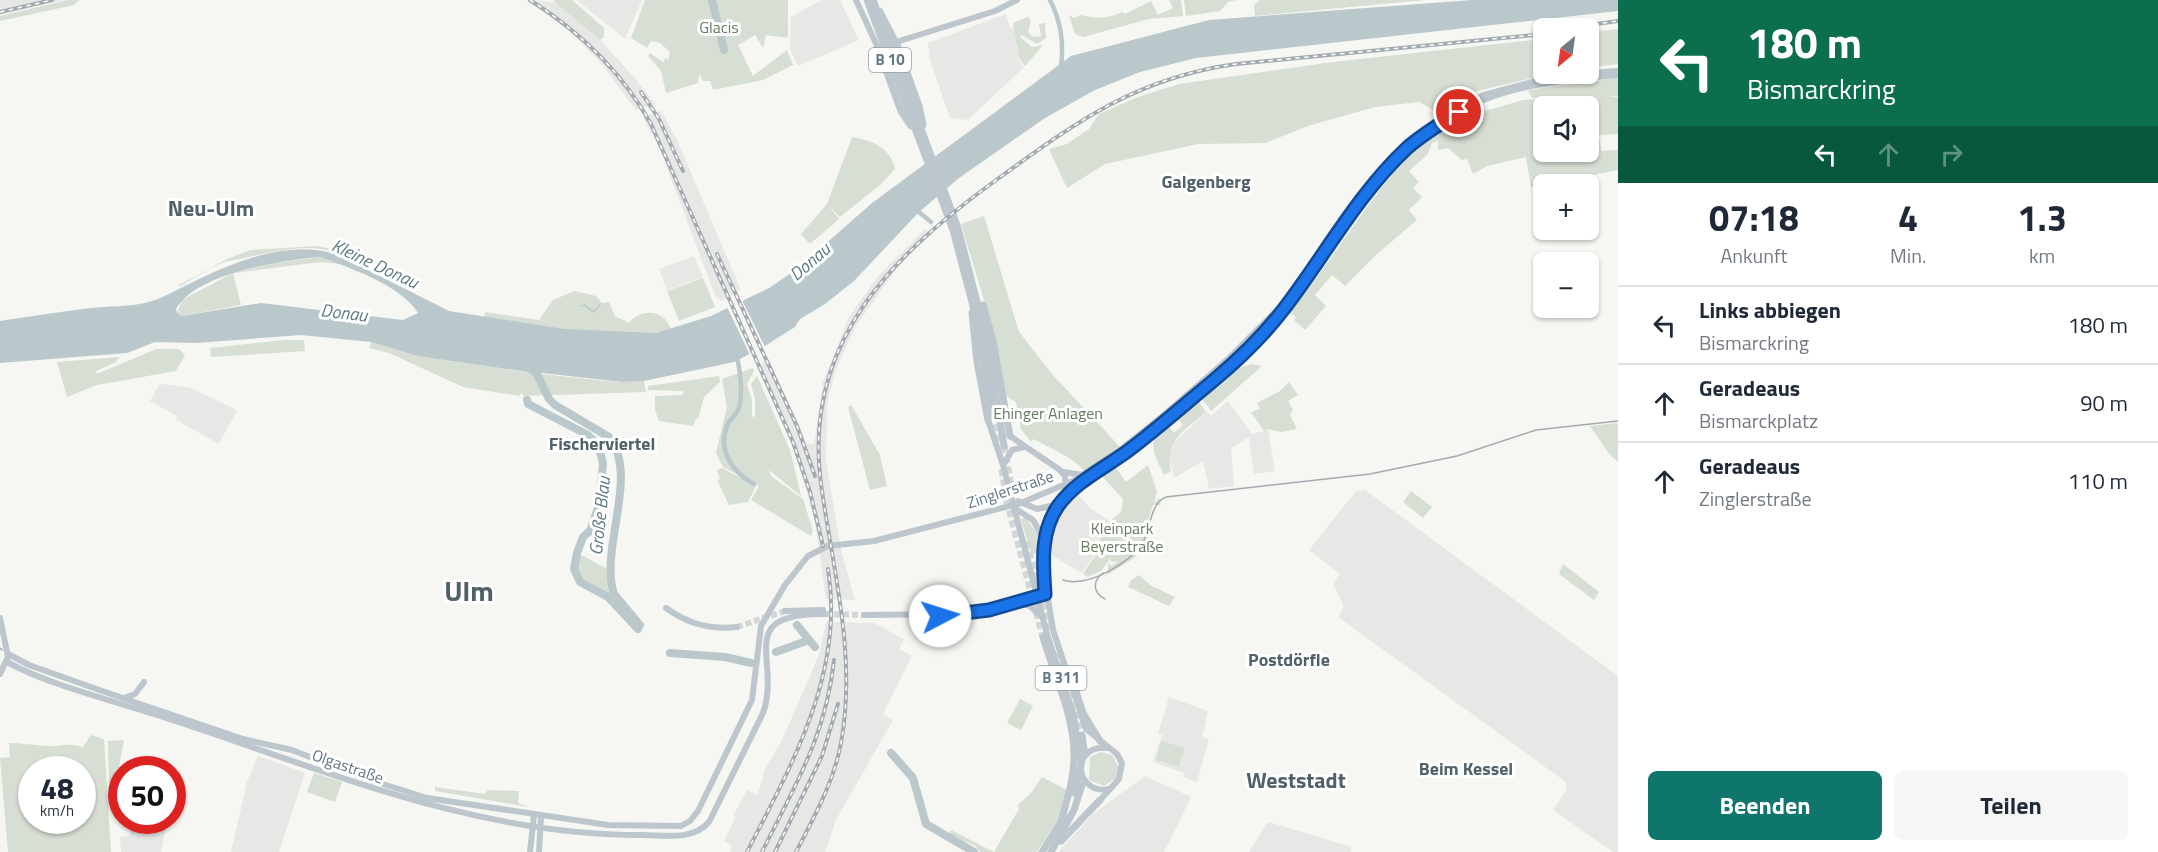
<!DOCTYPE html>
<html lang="de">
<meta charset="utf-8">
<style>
:root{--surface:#fff;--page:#f6f6f7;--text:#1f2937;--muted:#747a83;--line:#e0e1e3;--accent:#0f766e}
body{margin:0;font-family:"Titillium Web",sans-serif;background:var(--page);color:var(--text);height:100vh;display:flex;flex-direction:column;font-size:22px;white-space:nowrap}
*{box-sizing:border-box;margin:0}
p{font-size:20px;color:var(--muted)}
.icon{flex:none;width:33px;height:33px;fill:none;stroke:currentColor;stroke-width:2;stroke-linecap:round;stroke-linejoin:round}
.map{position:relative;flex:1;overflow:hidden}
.drawer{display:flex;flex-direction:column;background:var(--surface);width:540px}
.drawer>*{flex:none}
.hud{background:#0b6e4f;color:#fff;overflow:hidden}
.needle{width:39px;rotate:209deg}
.buttons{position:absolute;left:1533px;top:18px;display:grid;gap:12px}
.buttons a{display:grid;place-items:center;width:66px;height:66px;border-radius:9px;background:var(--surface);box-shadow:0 2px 4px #0004;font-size:30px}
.speed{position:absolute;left:18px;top:756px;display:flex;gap:12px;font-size:30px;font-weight:700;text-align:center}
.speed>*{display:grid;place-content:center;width:78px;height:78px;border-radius:50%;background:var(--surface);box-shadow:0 2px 4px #0004;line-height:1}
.speed small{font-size:15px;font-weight:400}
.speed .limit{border:9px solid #d22;background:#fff;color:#111}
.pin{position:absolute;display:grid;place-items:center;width:51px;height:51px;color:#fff;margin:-26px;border:3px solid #fff;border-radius:50%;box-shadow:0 2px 6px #0007}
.me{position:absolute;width:66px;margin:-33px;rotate:85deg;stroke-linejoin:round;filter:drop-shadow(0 0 4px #0008)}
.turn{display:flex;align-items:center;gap:21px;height:126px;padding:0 30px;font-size:27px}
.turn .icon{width:78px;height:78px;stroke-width:2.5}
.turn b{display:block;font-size:42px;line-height:51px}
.lanes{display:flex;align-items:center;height:57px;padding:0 30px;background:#0003;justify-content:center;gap:30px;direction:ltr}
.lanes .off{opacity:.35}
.eta{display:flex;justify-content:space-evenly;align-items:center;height:102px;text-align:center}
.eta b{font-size:36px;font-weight:700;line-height:42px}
.cta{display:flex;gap:12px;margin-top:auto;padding:12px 30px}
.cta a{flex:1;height:69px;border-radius:9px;background:var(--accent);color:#fff;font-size:24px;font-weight:700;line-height:69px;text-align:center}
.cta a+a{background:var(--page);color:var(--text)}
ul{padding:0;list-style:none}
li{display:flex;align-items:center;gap:18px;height:78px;padding:0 30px;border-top:2px solid var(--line)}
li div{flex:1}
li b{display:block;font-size:22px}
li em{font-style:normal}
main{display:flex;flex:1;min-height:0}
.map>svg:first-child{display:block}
</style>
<main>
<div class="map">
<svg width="1618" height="852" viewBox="0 0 1618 852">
<rect width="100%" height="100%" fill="#f6f6f2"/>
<g fill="#e7e7e5">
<path d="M0 0H63L0 15Z"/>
<path d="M526 0 556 2 600 40 634 77 655 104 636 110 600 62 568 30Z"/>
<path d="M577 0H642L625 39Z"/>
<path d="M822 0H840L859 40 798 66 790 50 791 17Z"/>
<path d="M1006 14 1010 28 1014 27 1018 58 1024 67 968 120 950 118 930 60 928 43Z"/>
<path d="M661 111 677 140 740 288 739 292 721 301 715 295 661 152 643 117Z"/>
<path d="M925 229 931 234 902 261 855 327 835 372 827 405 826 460 841 550 855 600 826 599 815 522 806 488 790 438 757 367 769 359 806 443 814 444 823 382 849 317 878 276Z"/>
<path d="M694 256 703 277 667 290 659 269Z"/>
<path d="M165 384 191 388 237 410 219 444 176 420 177 416 150 401 159 385Z"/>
<path d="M1228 401 1252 434 1268 430 1275 471 1254 474 1249 437 1231 448 1234 486 1209 489 1203 461 1174 478 1169 456 1174 442 1207 412 1211 416Z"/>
<path d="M1365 490 1618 676V852H1613L1553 810 1567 789 1566 782 1338 617 1344 606 1333 584 1340 574 1309 550 1356 491Z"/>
<path d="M1076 493 1091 509 1109 520 1097 540 1100 547 1082 573 1053 556 1049 541 1062 513Z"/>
<path d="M826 622 874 623 904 639 899 649 912 656 883 714 893 720 836 820 825 852H730L732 846 724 841 735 818 733 816 747 790 757 795 760 788 765 769 781 742 811 674 820 651Z"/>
<path d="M1169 697 1208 711 1202 737 1209 739 1197 782 1183 777 1184 773 1153 762 1162 735 1158 733Z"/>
<path d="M258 756 305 773 279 852H231L247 782Z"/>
<path d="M1145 776 1191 797 1164 852H1058L1093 814Z"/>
<path d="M133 820 156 821 167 824 161 852H121L120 837 130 835Z"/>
<path d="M1268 822 1352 847 1350 852H1249Z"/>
</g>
<g fill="#d7ded3" fill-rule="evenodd">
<path d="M68 0H79L74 5 0 21V16Z"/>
<path d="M553 0H572L604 28V37L600 40Z"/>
<path d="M645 0H788V38L766 35 763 48 755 35 738 45 753 76 787 50 793 65 763 80 713 90 710 81H703L699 74 698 83 666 93 661 71 648 56 650 53 663 62 666 58 668 60 670 52 660 43 651 41 647 48 631 38Z"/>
<path d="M1169 0H1181L1183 16 1149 19 1083 37 1075 34 1069 15 1074 18 1081 15C1097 19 1107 19 1122 12L1125 14 1151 1 1158 15 1173 8Z"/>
<path d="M1184 0H1236L1228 2 1220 11 1186 16Z"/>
<path d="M1260 0H1425L1255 16 1254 5Z"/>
<path d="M1028 17 1031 20 1028 32 1033 37 1041 36 1039 24 1045 23 1046 38 1037 44 1022 35 1020 37 1032 47 1043 45 1025 66 1019 58 1013 23Z"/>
<path d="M1618 29V64L1589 68V32Z"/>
<path d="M1543 39 1544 74H1550L1477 91 1437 112 1419 102 1375 107 1311 125 1265 143 1198 144 1105 164 1067 188 1049 149 1067 144 1089 129 1099 114 1138 97 1179 84 1333 62Z"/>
<path d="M1618 78V96L1607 97H1618V134L1599 135 1601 151 1618 150V170L1531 187 1526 157 1487 166 1473 174 1467 159 1462 160 1448 148 1438 150V141L1432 143 1428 154 1409 171 1419 182 1413 188 1422 197 1409 210 1417 220 1376 255 1345 286 1332 275 1315 295 1326 306 1305 330 1294 320 1296 317 1289 312C1334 260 1368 197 1417 147 1429 135 1444 125 1457 115L1461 118 1523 100 1553 98H1532L1528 90ZM1544 106H1588V152H1544Z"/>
<path d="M852 137C870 140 891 147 895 169L880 185 840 217 828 205 839 219 810 244 801 234 827 204Z"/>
<path d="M984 216 1019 332 1052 374 1121 448 1085 472C1072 456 1050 448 1033 439L1031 442 1021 429 1016 402 1003 394 994 333 961 224Z"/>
<path d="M318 246 336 250 339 254C305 239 262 256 229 261 216 263 191 280 179 287V285L229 258 251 250Z"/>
<path d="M321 257 340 264 320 262 234 273 268 264Z"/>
<path d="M233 273 241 305 182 316 177 313 182 300Z"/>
<path d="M703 278 715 307 679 321 667 291Z"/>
<path d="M574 291 596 296 602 303 609 302 615 316 629 323C641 307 666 310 671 330 616 343 540 327 484 317L485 312 539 320 553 300Z"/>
<path d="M284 340H304L305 351 211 357 210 348Z"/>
<path d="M371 342 417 356 532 373 615 382 644 381 646 392 524 396 521 393 520 396 463 387 389 353 369 348Z"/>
<path d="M156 349H179L185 355 176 371 97 385 67 397 57 362 119 357 116 362 96 371 97 374Z"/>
<path d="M1252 364 1262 366 1211 411 1200 396 1218 388 1239 368Z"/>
<path d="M753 368 754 371 747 384 752 400V417L755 416V400L751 384 757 376 790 450 801 496 769 470 771 476 803 499 813 531 811 536 751 500 759 486 723 467 716 453 727 407 722 379Z"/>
<path d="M719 376 720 382 704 397 698 419 696 418 693 426 659 421 655 410V396L683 395V391L648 390V386Z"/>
<path d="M1289 382 1298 395 1288 401 1293 410 1290 415 1297 429 1281 432 1268 429 1264 431 1251 412 1260 409 1257 403 1280 391Z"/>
<path d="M1196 398 1206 412C1185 430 1164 440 1171 471L1164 475C1154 452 1145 443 1167 424L1174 433 1183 425 1175 416Z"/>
<path d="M851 405 880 455 887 486 870 490 848 407Z"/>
<path d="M1618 423V462L1610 455 1590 426Z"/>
<path d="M1114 465 1126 482 1148 465 1157 492 1154 504 1159 497 1161 505H1153L1143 536 1150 540 1134 558 1102 578 1107 574 1109 562 1111 566 1118 562H1112L1110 559 1101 571 1088 577 1083 574 1101 547 1099 540 1109 522 1121 512 1123 499 1101 475Z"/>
<path d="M722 468 756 486 748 502 729 505 717 480 720 479 717 470Z"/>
<path d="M1411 491 1432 507 1423 518 1403 502Z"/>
<path d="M1025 517 1038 535 1041 553 1031 554 1021 519Z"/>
<path d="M578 553 609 570 613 598C591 585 569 586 578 553Z"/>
<path d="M1563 564 1599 592 1594 600 1559 574Z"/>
<path d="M1139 575 1150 585 1175 597 1169 606 1128 587 1131 580Z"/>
<path d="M1020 699 1033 706 1021 730 1007 723Z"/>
<path d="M91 735 104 739 111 852H8L0 758 10 757 9 743C22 743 32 745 44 746 59 747 66 742 83 747ZM32 770H82V820H32Z"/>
<path d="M124 740 115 789H109L108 741Z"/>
<path d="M1161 741 1185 748 1179 767 1156 760Z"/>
<path d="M1101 752 1112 755 1119 768 1116 778 1104 786 1089 780 1090 757Z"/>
<path d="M314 773 342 782 335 802 307 792Z"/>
<path d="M1042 777 1067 790 1057 821 1037 852H980L975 846 949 834 951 830 994 852 1019 809 1018 805 1031 793Z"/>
<path d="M435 787 485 794 488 790 519 791 518 803 529 807 435 791Z"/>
</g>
<path fill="#bac8cc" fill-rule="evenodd" d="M1472 0H1618V11L1196 58 1140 72 1095 90 1045 118 959 178 919 212 854 281 825 304 800 319 795 327 765 346 734 362 644 381 622 382 542 373 533 376 528 372 417 356 371 342 301 335 196 343 155 342 127 353 0 363V321C30 316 60 312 91 308 109 306 127 307 145 303 162 299 176 290 191 283 234 262 288 239 336 254L449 311 564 329 656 333 711 316 769 288 797 269 872 203 1071 56 1209 20ZM321 257C350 268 402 286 418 313L403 320 261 303 182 316 177 313 176 309C196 273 283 260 321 257Z"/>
<path fill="#f6f6f2" d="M741 298 766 349 751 357 726 305Z"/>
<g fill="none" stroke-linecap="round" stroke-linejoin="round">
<path stroke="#bac8cc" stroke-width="1.5" d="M581 306 585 305 593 312 600 305"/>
<g stroke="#bac8cc" stroke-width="4.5">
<path d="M1050 0C1061 22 1064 42 1061 67"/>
<path d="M919 212 931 222"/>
<path d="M736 354C740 367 744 398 738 410 735 416 730 419 727 426 717 450 733 473 754 484"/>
</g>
<g stroke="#bac8cc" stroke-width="8">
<path d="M712 0 724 50"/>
<path d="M533 366 548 397"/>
<path d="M549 399 555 405 609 437C640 476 599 548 614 594L640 625"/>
<path d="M527 400 528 404 588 435 598 445 603 463 600 502 590 531 583 537 577 553 574 569 580 582 608 597 638 629"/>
<path d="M797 625 809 640"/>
<path d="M776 652 809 640 815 647"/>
<path d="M670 653 725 657 751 663"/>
<path d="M891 753 913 778 926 824 974 852"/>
</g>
<g stroke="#d1d6d7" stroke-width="6" stroke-dasharray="6 3" stroke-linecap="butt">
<path d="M825 614 864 615"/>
<path d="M737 627 785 611"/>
</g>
<g stroke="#d1d6d7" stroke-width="7" stroke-dasharray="7 3.5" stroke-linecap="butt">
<path d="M993 414 998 444"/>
<path d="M1004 446 1012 491"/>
<path d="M1002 469 1007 501 1043 637"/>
<path d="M1026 542 1051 629"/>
<path d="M1057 652 1082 735"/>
</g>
<g stroke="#bcc6cc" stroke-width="6">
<path d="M856 0 878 48 882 47"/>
<path d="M880 11 896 42"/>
<path d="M893 43 995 11 1017 0"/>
<path d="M1588 73 1618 71"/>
<path d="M1453 115C1501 85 1564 80 1618 75"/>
<path d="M988 420 1003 465 1047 634 1074 716 1081 766"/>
<path d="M1010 436 1060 470 1065 476 1066 488"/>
<path d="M1004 464 1012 450 1024 447"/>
<path d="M1063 472 1083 475"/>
<path d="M1018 501 1037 509 1059 504"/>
<path d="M1014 508 1033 520 1045 541"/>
<path d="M1018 603 1030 606 1042 617"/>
<path d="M666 608C688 624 710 630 737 627"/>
<path d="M785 611 823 610"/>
<path d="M864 615 961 614 989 610 1039 596"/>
<path d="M0 618 8 657 0 674"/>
<path d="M8 654 29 665 105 692 243 739 292 750 364 778 427 798 608 825 681 826 690 821 698 811 752 700 761 626 785 585 808 556 828 546 874 541 1021 503 1073 481 1120 450 1165 414 1228 359 1293 294"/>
<path d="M7 662C49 685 111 700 157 715 319 767 468 835 641 835 664 835 693 841 709 822L763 713C782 661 732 613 825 614"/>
<path d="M124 698 135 694 144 682"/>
<path d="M1107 748C1069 745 1075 796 1110 789"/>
<path d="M1100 800 1119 779 1122 763 1117 754 1086 729 1053 630 1044 574 1045 541 1052 515 1076 487 1139 442 1213 381 1263 334 1372 188 1398 157 1440 121 1456 108 1484 95 1543 79 1586 74"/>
<path d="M530 852 534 815"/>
<path d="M539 852 541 816"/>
</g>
<g stroke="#bcc6cc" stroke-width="7">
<path d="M867 0 953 230 977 321 993 414"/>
<path d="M873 0 958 228 987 341 1004 446"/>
<path d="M896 42 919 106 923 125"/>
<path d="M878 48 901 111 911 126"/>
<path d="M983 305 993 341 1010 436"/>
<path d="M972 313 977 362 988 420"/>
<path d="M1043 637C1054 675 1075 717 1074 757 1074 779 1067 800 1061 821"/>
<path d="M1070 673 1083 713 1100 741"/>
<path d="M1082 735 1084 750"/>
<path d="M1074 793 1081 766"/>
<path d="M1061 841 1100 800"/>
<path d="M1042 852 1064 817"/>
<path d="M1051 852 1074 810 1082 785"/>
</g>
<g stroke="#a3abb0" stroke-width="1.5">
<path d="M1103 573C1092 581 1093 593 1105 599"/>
<path d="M1063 580C1087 588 1131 563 1143 542 1151 528 1150 503 1166 497L1370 474 1457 456 1536 430 1618 421"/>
<path d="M0 648 2 650"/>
</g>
<g stroke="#a3abb0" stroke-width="4">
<g id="rail">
<path d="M530 0C579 31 622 72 651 124L793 442 810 492 823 546"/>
<path d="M0 12 52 0"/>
<path d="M1567 28 1618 21"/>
<path d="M641 92 659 119 683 171"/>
<path d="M717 254 797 426 815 476"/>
<path d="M747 852C792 764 845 672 828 569"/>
<path d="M762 852C795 785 826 736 834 660"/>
<path d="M775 852 822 756 838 704"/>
<path d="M796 852C814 817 834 782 841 743 857 655 833 571 821 484 802 341 894 254 999 178 1079 120 1137 78 1236 64L1544 34"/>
</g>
</g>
<use href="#rail" stroke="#fff" stroke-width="1.5" stroke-dasharray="4.5" stroke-linecap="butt"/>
</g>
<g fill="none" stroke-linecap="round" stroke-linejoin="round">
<g stroke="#114b97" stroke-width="15">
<path id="route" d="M940 616 989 610 1045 594C1043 564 1040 532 1058 506 1076 481 1105 468 1129 450 1158 428 1185 404 1213 381 1238 360 1263 336 1283 310 1324 257 1357 195 1407 148 1423 134 1441 123 1459 112"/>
</g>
<use href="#route" stroke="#1a73e8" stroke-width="10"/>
</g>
<g text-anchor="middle" stroke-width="6" stroke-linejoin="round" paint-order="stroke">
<g fill="#fff" stroke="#91a0aa" stroke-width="1.5">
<rect x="869" y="48" width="42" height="24" rx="4.5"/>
<rect x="1035.5" y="666" width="51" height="24" rx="4.5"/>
</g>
<g font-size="15" font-weight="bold" fill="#627886">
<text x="890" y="65">B 10</text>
<text x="1061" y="683">B 311</text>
</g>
<g font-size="16" fill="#697c62" stroke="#fff">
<text x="719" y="33">Glacis</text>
<text x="1048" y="419">Ehinger Anlagen</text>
<text x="1122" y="534">Kleinpark<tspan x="1122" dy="18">Beyerstraße</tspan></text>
</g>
<g font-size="16" fill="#627886" stroke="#fff">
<text transform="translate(1010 489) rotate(-18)" y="6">Zinglerstraße</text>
<text transform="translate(348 766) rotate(19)" y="6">Olgastraße</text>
</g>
<g font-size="18" font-weight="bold" fill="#51616a" stroke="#fff">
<text x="1206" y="188">Galgenberg</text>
<text x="602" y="450">Fischerviertel</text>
<text x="1289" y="666">Postdörfle</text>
<text x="1466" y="775">Beim Kessel</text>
</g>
<g font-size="18" font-style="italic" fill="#5e7b83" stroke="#fff">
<text transform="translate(810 262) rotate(-41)" y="6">Donau</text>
<text transform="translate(375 264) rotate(25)" y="6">Kleine Donau</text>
<text transform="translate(344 313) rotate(7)" y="6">Donau</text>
<text transform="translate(600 516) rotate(-84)" y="6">Große Blau</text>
</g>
<g font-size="22" font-weight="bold" fill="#51616a" stroke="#fff">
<text x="211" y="216">Neu-Ulm</text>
<text x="1296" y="788">Weststadt</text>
</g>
<g font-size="28" font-weight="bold" fill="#51616a" stroke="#fff">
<text x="469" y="601">Ulm</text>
</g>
</g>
</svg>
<div class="buttons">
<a><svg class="needle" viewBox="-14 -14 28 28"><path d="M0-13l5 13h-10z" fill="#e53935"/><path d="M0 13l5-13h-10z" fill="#747a83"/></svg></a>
<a><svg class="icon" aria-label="sound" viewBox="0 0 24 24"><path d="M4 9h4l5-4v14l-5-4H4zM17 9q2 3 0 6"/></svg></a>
<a>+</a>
<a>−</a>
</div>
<div class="speed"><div>48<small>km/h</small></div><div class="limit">50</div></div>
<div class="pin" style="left:1459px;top:112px;background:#d93025"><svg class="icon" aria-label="arrive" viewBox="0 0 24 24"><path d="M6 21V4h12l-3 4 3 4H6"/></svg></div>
<svg class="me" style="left:940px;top:616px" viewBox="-20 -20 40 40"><circle r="19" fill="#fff"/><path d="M0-13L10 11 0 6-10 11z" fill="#1a73e8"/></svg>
</div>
<section class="drawer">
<div class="hud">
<div class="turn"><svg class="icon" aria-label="left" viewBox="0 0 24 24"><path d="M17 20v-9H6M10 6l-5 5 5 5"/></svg><div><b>180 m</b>Bismarckring</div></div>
<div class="lanes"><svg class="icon" aria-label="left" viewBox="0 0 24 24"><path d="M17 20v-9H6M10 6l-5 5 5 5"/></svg><svg class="icon off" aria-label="ahead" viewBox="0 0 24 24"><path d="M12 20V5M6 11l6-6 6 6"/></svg><svg class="icon off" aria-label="right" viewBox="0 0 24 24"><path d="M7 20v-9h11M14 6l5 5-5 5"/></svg></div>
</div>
<div class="eta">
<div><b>07:18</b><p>Ankunft</p></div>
<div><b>4</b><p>Min.</p></div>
<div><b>1.3</b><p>km</p></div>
</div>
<ul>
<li><svg class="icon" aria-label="left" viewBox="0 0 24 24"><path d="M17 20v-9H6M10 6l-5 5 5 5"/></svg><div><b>Links abbiegen</b><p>Bismarckring</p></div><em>180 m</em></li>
<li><svg class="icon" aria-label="ahead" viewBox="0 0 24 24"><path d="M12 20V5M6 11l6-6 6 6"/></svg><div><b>Geradeaus</b><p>Bismarckplatz</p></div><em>90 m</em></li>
<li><svg class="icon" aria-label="ahead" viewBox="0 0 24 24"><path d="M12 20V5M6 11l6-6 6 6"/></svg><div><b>Geradeaus</b><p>Zinglerstraße</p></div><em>110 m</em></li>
</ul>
<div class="cta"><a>Beenden</a><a>Teilen</a></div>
</section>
</main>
